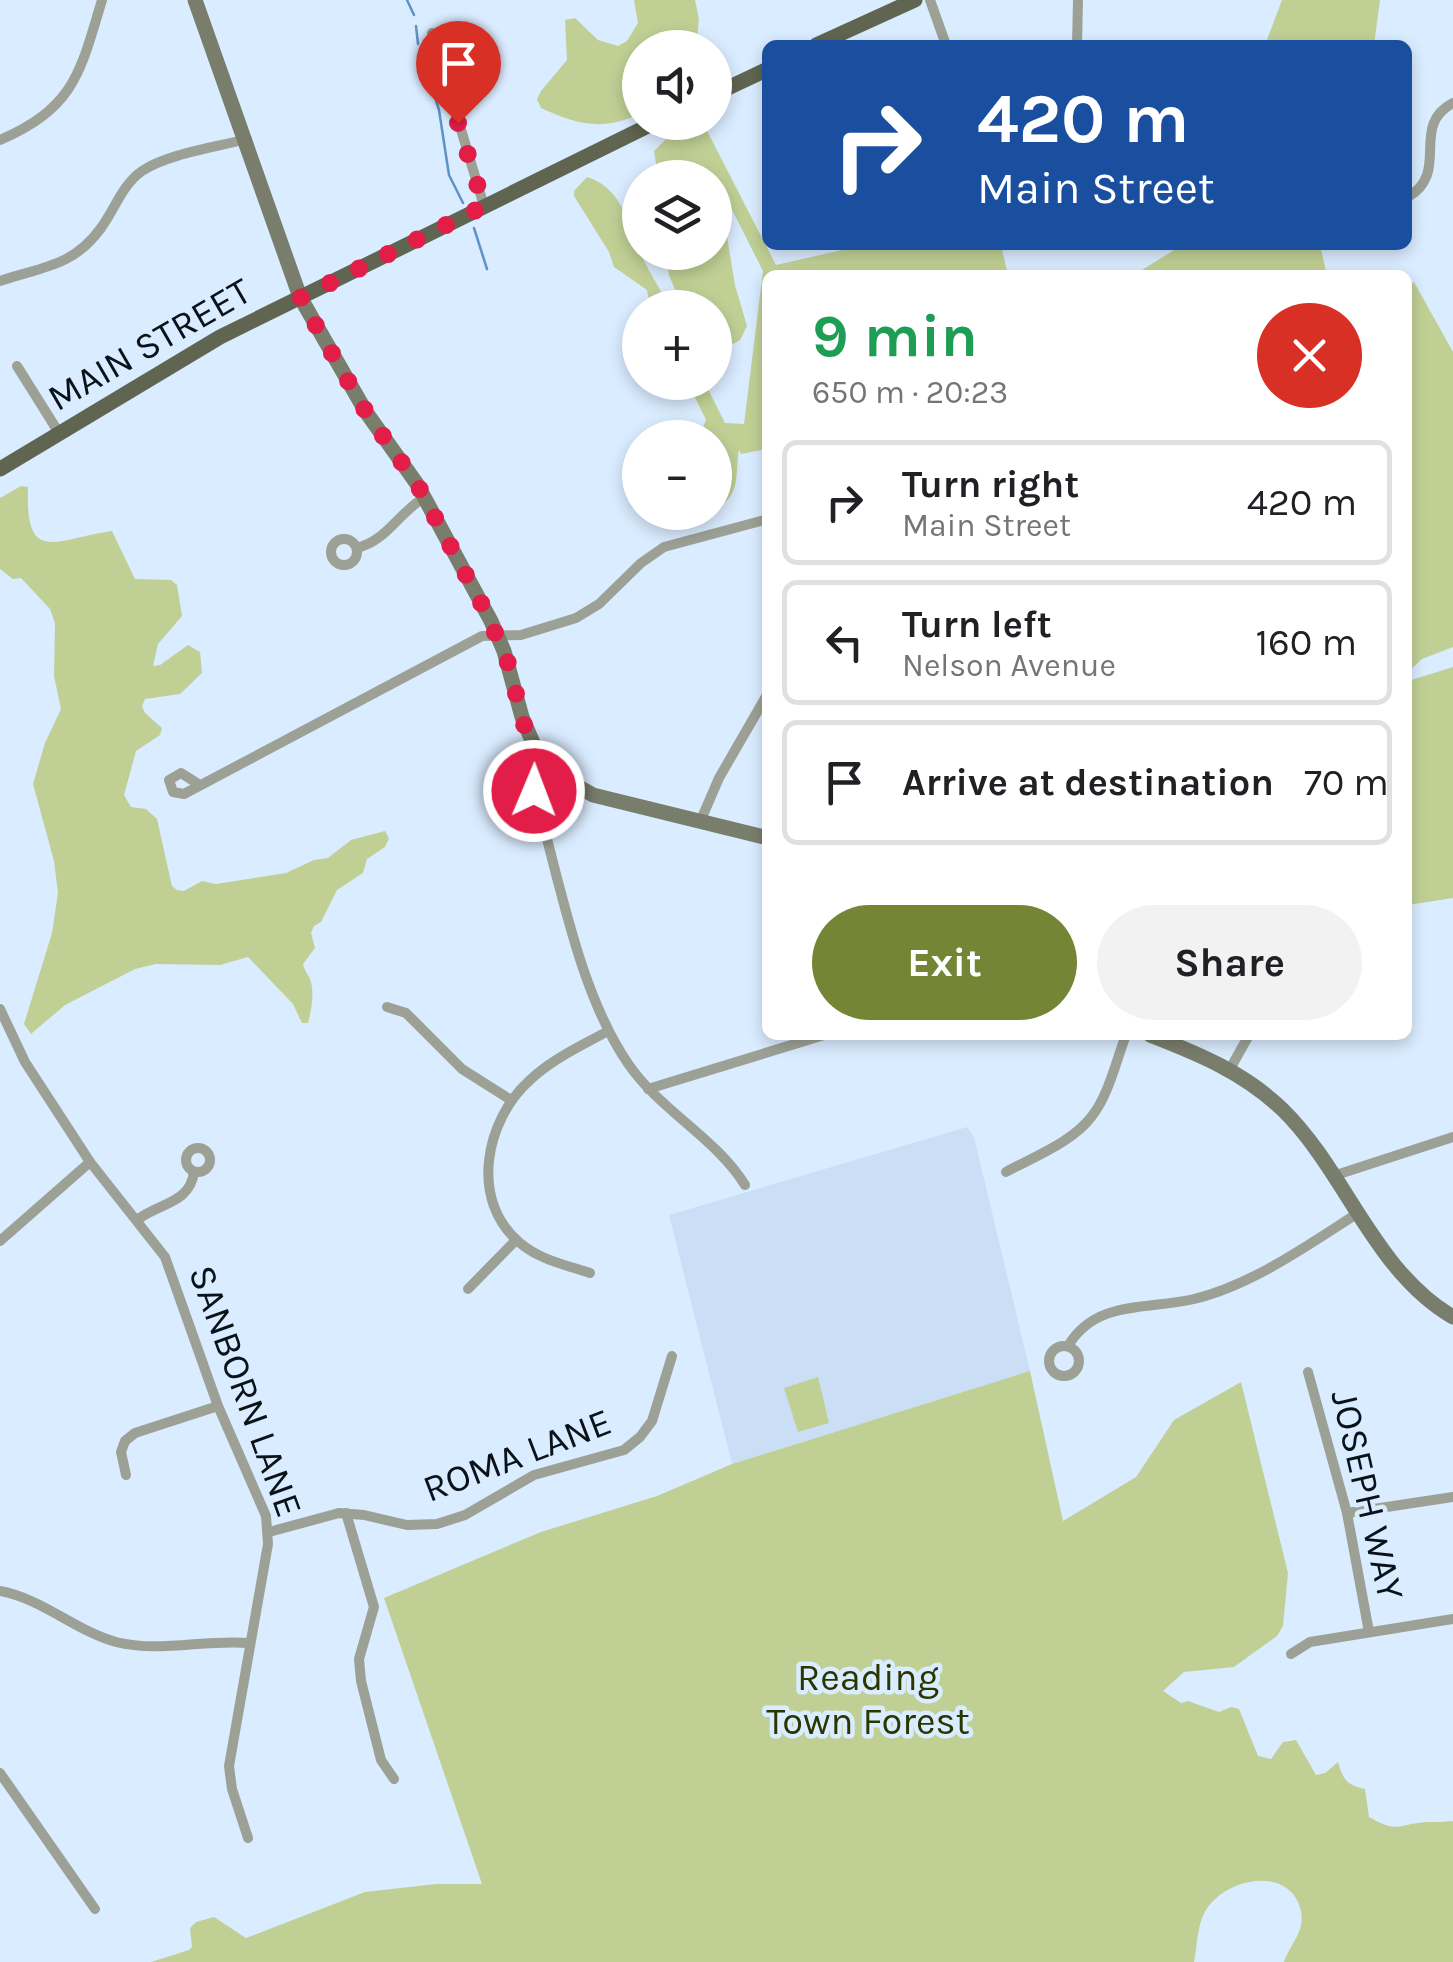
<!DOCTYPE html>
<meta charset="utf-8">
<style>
:root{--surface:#fff;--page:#f2f2f2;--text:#202124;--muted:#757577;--line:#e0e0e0;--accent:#748635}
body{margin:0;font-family:Karla,sans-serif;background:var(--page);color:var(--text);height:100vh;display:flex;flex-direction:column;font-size:38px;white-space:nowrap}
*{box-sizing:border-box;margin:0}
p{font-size:32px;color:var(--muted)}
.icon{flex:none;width:55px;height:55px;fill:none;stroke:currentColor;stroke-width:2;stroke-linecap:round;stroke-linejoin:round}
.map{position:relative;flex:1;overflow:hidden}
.details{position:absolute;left:762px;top:270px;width:650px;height:770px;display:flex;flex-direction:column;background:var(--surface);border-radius:15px;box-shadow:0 5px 15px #0003}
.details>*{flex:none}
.top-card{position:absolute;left:762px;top:40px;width:650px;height:210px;border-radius:15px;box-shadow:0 5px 15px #0003;background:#1a4fa0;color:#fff;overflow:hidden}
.controls{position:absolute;left:622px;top:30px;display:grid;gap:20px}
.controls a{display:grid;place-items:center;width:110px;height:110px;border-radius:50%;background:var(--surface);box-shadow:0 5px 15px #0003;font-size:50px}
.pin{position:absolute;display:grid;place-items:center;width:85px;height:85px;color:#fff;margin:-102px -42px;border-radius:50% 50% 50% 0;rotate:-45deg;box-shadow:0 0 10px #0007}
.pin .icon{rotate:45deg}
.me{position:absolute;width:110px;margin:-55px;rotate:1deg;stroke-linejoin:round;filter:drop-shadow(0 0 8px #0008)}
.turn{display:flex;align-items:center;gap:35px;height:210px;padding:0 50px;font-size:45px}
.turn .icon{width:130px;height:130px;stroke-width:2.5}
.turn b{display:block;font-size:70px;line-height:85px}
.round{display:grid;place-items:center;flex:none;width:105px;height:105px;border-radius:52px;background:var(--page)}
.summary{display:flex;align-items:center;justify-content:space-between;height:170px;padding:0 50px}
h1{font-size:60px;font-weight:700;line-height:75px;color:#1e9e55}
.action{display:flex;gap:20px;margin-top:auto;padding:20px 50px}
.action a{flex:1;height:115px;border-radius:60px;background:var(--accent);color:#fff;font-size:40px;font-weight:700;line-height:115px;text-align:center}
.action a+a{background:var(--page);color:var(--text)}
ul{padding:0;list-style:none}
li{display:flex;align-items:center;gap:30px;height:125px;margin:0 20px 15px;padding:0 30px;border:5px solid var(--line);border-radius:15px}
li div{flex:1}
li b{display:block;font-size:38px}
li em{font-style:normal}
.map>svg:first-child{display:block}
</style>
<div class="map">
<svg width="1453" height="1962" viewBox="0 0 1453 1962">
<rect width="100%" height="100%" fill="#daecff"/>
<path fill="#cadff6" d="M967 1127 974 1137 1030 1371 732 1464 669 1215Z"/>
<g fill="#c0d095">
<path d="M634 0H695L699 19 696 47 640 48V114C602 131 578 125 541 108L537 99 541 91 567 60 565 20 575 18 598 40 618 46 627 41 638 23Z"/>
<path d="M1282 0H1380L1374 45H1265Z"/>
<path d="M694 123H703L776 265 864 245H1001L1008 275H768L767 449 741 454 739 450C735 473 741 499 715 507V438L699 437 706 420 688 383H705L725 423 744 424 763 271 718 182 735 285 747 326 740 340 715 354V308L682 307 669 275 665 253 715 252V178L658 177 654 151 667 138Z"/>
<path d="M587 177C624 188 629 229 643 259 651 275 661 291 670 307H650L647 290 614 267 609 252 574 196V191Z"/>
<path d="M1182 245H1320L1327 275H1134Z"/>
<path d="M1414 282 1453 352V647L1422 659 1408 672V284Z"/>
<path d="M21 486 28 487C25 566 55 539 112 531L135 579 171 580 177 585 182 616 158 644 153 666 160 665 188 645 200 652 202 673 180 694 145 699 142 706 145 713 162 728 160 735 136 751 124 795 131 807 146 809 157 819 172 886 177 890 184 891 202 881 216 884 286 873 314 860 328 858 351 840 385 831 389 838 385 847 367 859 363 873 337 890 321 922 314 926 311 933 315 948 303 964C304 970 308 974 310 979 315 992 311 1011 308 1023H302L293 1004 248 957 220 965 156 964 135 969 65 1005 31 1034 24 1024 52 933 58 893 54 861 33 784 45 743 61 709 54 676 55 623 50 609 21 578 13 579 0 569V498Z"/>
<path d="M1453 667V898L1408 905V681Z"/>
<path d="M1030 1371 1063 1521 1136 1477 1174 1420 1241 1382 1288 1573 1283 1626 1277 1636 1234 1667 1184 1672 1163 1691 1181 1703 1188 1701 1219 1712 1231 1707 1239 1709 1258 1756 1271 1759 1283 1742 1296 1740 1316 1775 1325 1773 1338 1762C1343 1779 1346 1785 1365 1789L1369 1817C1399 1834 1397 1824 1427 1822 1436 1822 1444 1822 1453 1821V1962H1284C1290 1944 1305 1932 1301 1911 1290 1862 1218 1879 1203 1916 1197 1929 1197 1948 1194 1962H151L189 1950 192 1947 190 1928 196 1922 214 1917 246 1938 365 1892 436 1884H482L384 1598 541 1532 657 1496 732 1464Z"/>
<path d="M818 1377 829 1423 798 1432 784 1388Z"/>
</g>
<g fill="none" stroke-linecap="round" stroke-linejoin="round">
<g stroke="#5f92c7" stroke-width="2.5">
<path d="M407 0 414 15"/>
<path d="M416 26 418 44"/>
<path d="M422 56 439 110 449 175 463 203"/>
<path d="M474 228 487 269"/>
</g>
<g stroke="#9da195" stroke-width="10">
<path d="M930 0 946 45"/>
<path d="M432 33 484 206"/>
<path d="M1077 45 1078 0"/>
<path d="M0 140C75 107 80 73 102 0"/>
<path d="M1408 197C1451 172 1409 126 1453 103"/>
<path d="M0 281C41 267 73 267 101 228 115 209 122 185 142 171 167 154 217 147 247 139"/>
<path d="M17 366 59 433"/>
<circle cx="344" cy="552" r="13"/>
<path d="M357 548C388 540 399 512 425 497"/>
<path d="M543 760 533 777 534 791C559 876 578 992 629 1065 661 1111 716 1138 745 1185"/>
<path d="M200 785 181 773 169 780 173 792 184 794 482 636 521 635 576 618 599 604 641 563 664 547 768 519"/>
<path d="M700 822 719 778 768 693"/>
<path d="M387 1007 406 1013 462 1069 511 1100"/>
<path d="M0 1009 25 1062 90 1162 165 1257 218 1406 266 1516 268 1544 229 1766 232 1789 248 1838"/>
<path d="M1230 1069 1249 1035"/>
<path d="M648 1089 824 1035"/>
<circle cx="198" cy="1160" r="12"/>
<path d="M1006 1172C1033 1157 1073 1142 1092 1116 1109 1094 1116 1061 1126 1035"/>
<path d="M1333 1176 1453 1137"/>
<path d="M137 1220C158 1203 190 1204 194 1172"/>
<path d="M0 1241 90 1162"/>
<path d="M590 1273C566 1265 540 1260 520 1243 469 1201 485 1120 530 1080 552 1059 581 1046 608 1031"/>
<path d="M468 1289 516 1240"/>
<circle cx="1064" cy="1361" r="15"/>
<path d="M1068 1346C1096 1299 1148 1310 1194 1299 1252 1285 1308 1245 1358 1213"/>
<path d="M1308 1372 1347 1513 1369 1632"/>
<path d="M126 1475 121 1452 125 1441 135 1433 218 1406"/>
<path d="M346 1513 374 1607 359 1659 361 1681 381 1760 394 1779"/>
<path d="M1347 1513 1453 1497"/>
<path d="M269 1532 339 1513 364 1515 407 1525 437 1524 465 1515 534 1475 624 1450 640 1437 652 1421 672 1356"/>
<path d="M0 1591C43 1599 74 1630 116 1642 160 1653 205 1639 249 1643"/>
<path d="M1291 1654 1310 1642 1453 1619"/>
<path d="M0 1773 95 1909"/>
</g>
<g stroke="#797e6c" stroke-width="15">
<path d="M195 0 300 297 366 412 417 484 491 621 504 651 522 717 536 750 561 777 593 795 768 838"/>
<path d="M1150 1035C1199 1054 1245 1073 1283 1110 1346 1172 1374 1271 1453 1317"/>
</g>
<g stroke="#5f6550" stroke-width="15">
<path d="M816 45 915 0"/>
<path d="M715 94 768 69"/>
<path d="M0 469 220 337 656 122"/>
</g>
</g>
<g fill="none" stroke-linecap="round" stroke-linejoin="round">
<path stroke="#e11d48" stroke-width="18" stroke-dasharray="0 32.4" d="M458 123 484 206 300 298 366 412 417 484 487 614 508 663 525 728 543 760 533 778 534 791"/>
</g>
<g text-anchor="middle" stroke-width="9" stroke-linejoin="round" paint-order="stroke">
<g font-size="38" fill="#0a1219" stroke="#daecff">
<text transform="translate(149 344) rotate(-30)" y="13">MAIN STREET</text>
<text transform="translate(246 1391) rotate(70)" y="13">SANBORN LANE</text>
<text transform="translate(517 1455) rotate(-21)" y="13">ROMA LANE</text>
<text transform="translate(1368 1495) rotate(77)" y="13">JOSEPH WAY</text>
</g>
<g font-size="38" fill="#2b3500" stroke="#daecff">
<text x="868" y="1690">Reading<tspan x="868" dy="44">Town Forest</tspan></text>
</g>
</g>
</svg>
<div class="controls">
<a><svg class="icon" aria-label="sound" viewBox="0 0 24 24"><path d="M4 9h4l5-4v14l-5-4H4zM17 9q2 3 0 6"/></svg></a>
<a><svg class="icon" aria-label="layers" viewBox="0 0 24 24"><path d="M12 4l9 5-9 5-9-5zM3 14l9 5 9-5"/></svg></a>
<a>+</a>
<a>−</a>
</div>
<div class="pin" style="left:458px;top:123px;background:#d93025"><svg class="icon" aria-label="arrive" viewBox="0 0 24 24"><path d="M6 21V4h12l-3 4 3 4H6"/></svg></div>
<svg class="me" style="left:534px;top:791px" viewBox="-20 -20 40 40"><circle r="17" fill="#e11d48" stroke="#fff" stroke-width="3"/><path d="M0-11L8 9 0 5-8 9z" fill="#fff"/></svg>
<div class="top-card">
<div class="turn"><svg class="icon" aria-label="right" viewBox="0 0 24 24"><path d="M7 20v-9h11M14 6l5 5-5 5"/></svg><div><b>420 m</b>Main Street</div></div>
</div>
<section class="details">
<div class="summary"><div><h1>9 min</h1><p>650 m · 20:23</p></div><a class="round" style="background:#d93025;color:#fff"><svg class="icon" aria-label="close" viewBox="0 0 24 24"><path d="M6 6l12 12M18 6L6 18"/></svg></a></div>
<ul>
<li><svg class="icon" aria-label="right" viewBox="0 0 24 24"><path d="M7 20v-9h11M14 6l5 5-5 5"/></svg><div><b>Turn right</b><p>Main Street</p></div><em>420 m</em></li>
<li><svg class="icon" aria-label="left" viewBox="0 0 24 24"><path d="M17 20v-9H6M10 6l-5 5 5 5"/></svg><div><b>Turn left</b><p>Nelson Avenue</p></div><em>160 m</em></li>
<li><svg class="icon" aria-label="arrive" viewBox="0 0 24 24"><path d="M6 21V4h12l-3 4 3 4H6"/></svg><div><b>Arrive at destination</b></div><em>70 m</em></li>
</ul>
<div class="action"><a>Exit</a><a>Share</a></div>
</section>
</div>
